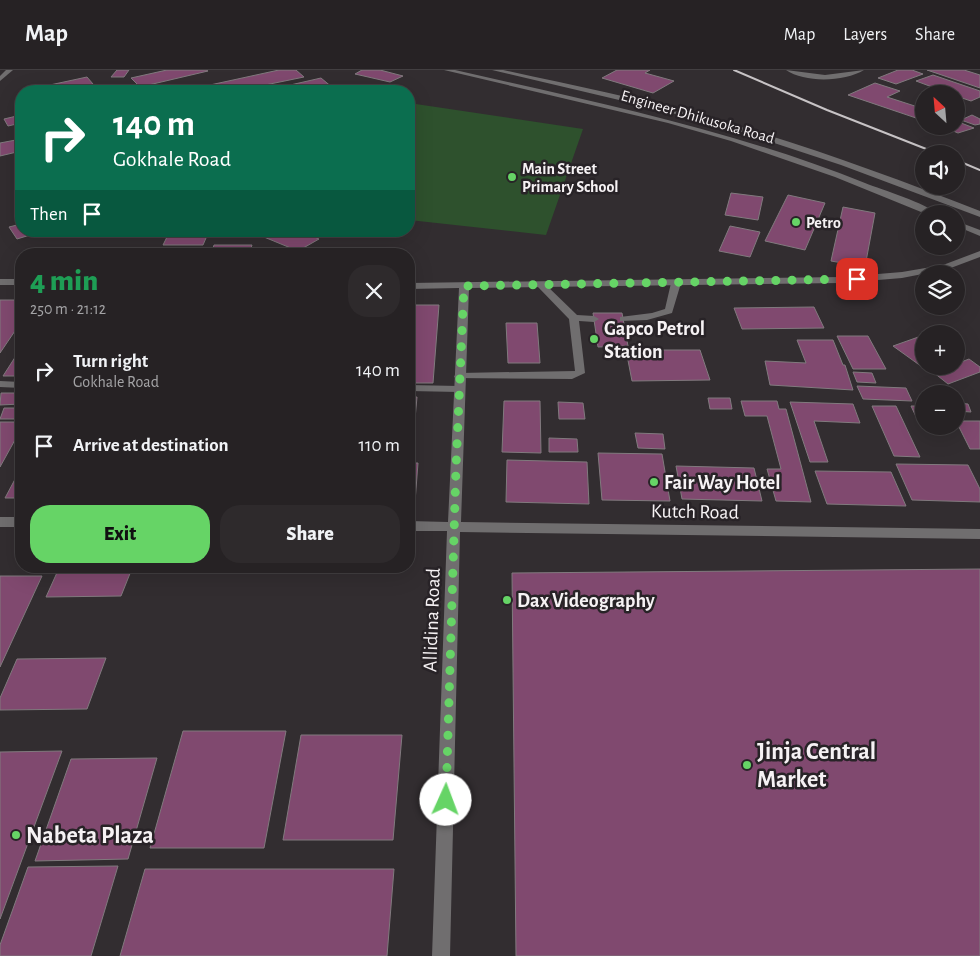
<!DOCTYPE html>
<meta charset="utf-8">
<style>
:root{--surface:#262224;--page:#2e2a2c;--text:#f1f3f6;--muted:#a4a4a6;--line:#423f41;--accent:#66d466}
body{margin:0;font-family:"Alegreya Sans",sans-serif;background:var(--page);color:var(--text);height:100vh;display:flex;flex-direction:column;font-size:19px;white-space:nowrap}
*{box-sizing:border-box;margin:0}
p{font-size:16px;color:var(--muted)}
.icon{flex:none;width:28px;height:28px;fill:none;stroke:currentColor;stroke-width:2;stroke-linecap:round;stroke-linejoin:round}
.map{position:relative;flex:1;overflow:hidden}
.sheet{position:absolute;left:15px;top:178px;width:400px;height:325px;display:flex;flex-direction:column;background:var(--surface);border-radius:20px;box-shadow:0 5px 20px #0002,0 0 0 1px var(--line)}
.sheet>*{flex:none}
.hud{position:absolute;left:15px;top:15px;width:400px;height:152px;border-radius:20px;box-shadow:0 5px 20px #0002,0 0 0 1px var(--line);background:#0b6e4f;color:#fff;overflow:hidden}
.needle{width:32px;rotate:334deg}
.tools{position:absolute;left:915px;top:15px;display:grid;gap:10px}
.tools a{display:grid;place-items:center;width:50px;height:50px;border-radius:50%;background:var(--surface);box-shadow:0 5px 20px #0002,0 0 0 1px var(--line);font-size:25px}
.pin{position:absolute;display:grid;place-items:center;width:42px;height:42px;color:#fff;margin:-21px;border-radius:10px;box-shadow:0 2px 8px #0006}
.me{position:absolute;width:55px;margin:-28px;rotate:2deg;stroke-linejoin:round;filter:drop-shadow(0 0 4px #0008)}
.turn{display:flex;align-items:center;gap:18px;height:105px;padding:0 15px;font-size:22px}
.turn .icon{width:65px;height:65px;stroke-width:2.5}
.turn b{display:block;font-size:35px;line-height:42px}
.then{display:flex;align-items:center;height:48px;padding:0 15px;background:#0003;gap:10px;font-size:19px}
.round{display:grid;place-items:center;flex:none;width:52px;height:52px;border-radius:20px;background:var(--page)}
.overview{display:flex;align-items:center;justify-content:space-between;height:85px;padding:0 15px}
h1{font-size:30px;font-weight:800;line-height:38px;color:#1e9e55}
.button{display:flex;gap:10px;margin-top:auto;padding:10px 15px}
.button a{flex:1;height:58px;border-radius:20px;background:var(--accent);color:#111;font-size:20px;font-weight:800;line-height:58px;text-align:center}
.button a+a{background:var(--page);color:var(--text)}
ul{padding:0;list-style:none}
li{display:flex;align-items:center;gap:15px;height:75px;padding:0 15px}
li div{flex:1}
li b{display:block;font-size:19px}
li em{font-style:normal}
header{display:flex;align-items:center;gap:30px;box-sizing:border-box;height:70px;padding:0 25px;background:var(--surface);border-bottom:1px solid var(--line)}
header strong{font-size:24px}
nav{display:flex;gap:28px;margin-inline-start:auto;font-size:18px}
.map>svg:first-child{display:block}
</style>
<header>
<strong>Map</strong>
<nav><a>Map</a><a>Layers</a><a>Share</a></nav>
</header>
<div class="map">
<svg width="980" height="886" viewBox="0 0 980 886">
<rect width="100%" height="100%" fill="#322d30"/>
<path fill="#2e512d" d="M409 33 583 59 546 165 409 150Z"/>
<g fill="#80496f" stroke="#817a7e">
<path d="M117 0H129L124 7H111Z"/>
<path d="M167 0H206L208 1 140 17 131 8Z"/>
<path d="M279 0H296L304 7 236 21H217L210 15Z"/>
<path d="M362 0H380L403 6 390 12 355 4Z"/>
<path d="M617 0H650L645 3 674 11 653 23 602 8Z"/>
<path d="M898 0H912L923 4 896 14 878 8Z"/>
<path d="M927 0H964L980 5V18Z"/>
<path d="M933 5 980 21V27L971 31 956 26V24H951L916 11Z"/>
<path d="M87 7 93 14 59 21H39L36 18Z"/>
<path d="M321 8 333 18 317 21H264Z"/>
<path d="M875 13 900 21 887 27 924 39V49L922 50 848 25Z"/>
<path d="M21 45V53L8 56 4 49Z"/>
<path d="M972 45 980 49V54L975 55 961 50Z"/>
<path d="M956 51 974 58 958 63 941 56H956Z"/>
<path d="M21 69V81L0 86V73Z"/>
<path d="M731 123 763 127 758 150 725 145Z"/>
<path d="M788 125 825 133 805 180 765 171Z"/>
<path d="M843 137 875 143 865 197 831 191Z"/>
<path d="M21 154V161H43L17 169 9 157Z"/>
<path d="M730 156 760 162 750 187 719 181Z"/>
<path d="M170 161H209L203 175H163Z"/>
<path d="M274 161H300L319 169 298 181 264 167Z"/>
<path d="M214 175H252L249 184H211Z"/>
<path d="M0 230H21V252L0 283Z"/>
<path d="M409 235H439L433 313H409Z"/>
<path d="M814 237 824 258 742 259 734 238Z"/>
<path d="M593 243H622L628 276 598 277Z"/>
<path d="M506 253H537L540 293H508Z"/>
<path d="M924 265V296H932L925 299 893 276Z"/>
<path d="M837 266H868L886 299H853Z"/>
<path d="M797 270H833L843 295H845L853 320 770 315 765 291 806 293Z"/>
<path d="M21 278V306H3Z"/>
<path d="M626 280H700L710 310 632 311Z"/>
<path d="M969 289 980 297V302L948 314 933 302 949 296H956V294Z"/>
<path d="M853 302 872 303 876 313 857 312Z"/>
<path d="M857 316 906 318 912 331 863 329Z"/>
<path d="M1 323H21V334L0 335Z"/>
<path d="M409 327H417L415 349H409Z"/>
<path d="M708 328H730L732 339H710Z"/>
<path d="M504 331H540L541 383 502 382Z"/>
<path d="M741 331H777L779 339H786L811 432 776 431 767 399H781L767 346H745Z"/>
<path d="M558 332 583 333 585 349H559Z"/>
<path d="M790 332 853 334 860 353 814 351 828 392H810Z"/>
<path d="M956 333 968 334 971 342 956 341Z"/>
<path d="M872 336H896L920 387 894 386Z"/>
<path d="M911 336H924V353H919Z"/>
<path d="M4 338H21V349H0Z"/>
<path d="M956 351H980V379H970Z"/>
<path d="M0 352H21V359L0 397Z"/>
<path d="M409 356H415L413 387H409Z"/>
<path d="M635 363 663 364 665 379 638 378Z"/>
<path d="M549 368 577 369 578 382H549Z"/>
<path d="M598 383 662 384 670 431 602 430Z"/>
<path d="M507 390 587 392 589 434 506 432Z"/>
<path d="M409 393H418L415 432H409Z"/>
<path d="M896 394 968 395 980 419V432L912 430Z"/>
<path d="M676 396 754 398 762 431 682 429Z"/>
<path d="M21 398V428H5Z"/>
<path d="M815 401 891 402 906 436 827 434Z"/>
<path d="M60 496H133L121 526 46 527Z"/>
<path d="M980 499V886H516L512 503Z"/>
<path d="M0 506H42L0 597Z"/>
<path d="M106 588 87 639 0 640V628L17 589Z"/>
<path d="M183 661H286L264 778H150Z"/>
<path d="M301 665H402L393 770H283Z"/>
<path d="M62 681 0 849V682Z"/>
<path d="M157 688 128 789 35 791 71 689Z"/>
<path d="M118 796 91 886H0V875L28 797Z"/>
<path d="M145 799H394L387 886H120Z"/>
</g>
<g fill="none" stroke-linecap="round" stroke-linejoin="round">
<g fill="#706e6f" fill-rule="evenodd">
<path d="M676 210 681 213 672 243 647 250 620 251V247L652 243 665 239 671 213Z"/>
<path d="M541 212 544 213 577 245 594 246 599 249 594 252 579 251 585 303 572 309 455 308 454 306 459 303 575 301 569 249 538 217 536 215Z"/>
<path d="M0 311 21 312V318L0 317Z"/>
<path d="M409 315 459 316 464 319 459 322 409 321Z"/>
</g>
<g fill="#706e6f" fill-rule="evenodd">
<path d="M786 0 825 5 864 0C844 12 805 13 786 0Z"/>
<path d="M980 181V187L948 199 902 208 842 213 469 218 461 452 980 459V469L460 462 450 886H432L447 461H409V451L448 452 459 218 409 219V213L842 207 902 202 943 195Z"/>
<rect x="0" y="209" width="21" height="6"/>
<rect x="0" y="447" width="21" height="10"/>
</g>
<g fill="#706e6f" fill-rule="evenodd">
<path d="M6 0H13L0 11V6Z"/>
<path d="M444 0H455C594 32 733 60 865 113 883 120 925 133 938 144H926L835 107 731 71 668 53Z"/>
<path d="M492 0H503C571 15 640 29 707 47 800 73 890 106 980 141V147L841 95 738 61 653 38Z"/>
<path d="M956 151 980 160V166L956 156Z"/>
</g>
<g stroke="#c7c3c5" stroke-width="2">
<path d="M734 0 827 40 939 84"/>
<path d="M956 90 980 100"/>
</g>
</g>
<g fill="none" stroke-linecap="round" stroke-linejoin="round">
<path stroke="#66d466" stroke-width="9" stroke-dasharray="0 16.2" d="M446 730 456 398 464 216 857 209"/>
</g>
<g fill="#66d466" stroke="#282327" stroke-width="2">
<circle cx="512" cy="107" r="5"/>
<circle cx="796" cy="152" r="5"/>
<circle cx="594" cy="269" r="5"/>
<circle cx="654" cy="412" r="5"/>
<circle cx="507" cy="530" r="5"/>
<circle cx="747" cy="695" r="5"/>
<circle cx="16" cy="765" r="5"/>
</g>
<g text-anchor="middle" stroke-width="5" stroke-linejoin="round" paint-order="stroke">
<g font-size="16" fill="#f6f2f4" stroke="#282327">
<text transform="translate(698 46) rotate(16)" y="6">Engineer Dhikusoka Road</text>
</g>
<g font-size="16" font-weight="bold" fill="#f6f2f4" stroke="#282327" text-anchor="start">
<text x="522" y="104">Main Street<tspan x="522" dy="18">Primary School</tspan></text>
<text x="806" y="158">Petro</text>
</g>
<g font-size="20" font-weight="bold" fill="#f6f2f4" stroke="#282327" text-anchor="start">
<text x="604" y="265">Gapco Petrol<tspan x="604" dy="23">Station</tspan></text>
<text x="664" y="419">Fair Way Hotel</text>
<text x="517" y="537">Dax Videography</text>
</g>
<g font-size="20" fill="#f6f2f4" stroke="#282327">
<text transform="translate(695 441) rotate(1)" y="7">Kutch Road</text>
<text transform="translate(431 550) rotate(-88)" y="7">Allidina Road</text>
</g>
<g font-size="24" font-weight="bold" fill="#f6f2f4" stroke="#282327" text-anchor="start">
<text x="757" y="689">Jinja Central<tspan x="757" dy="28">Market</tspan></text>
<text x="26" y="773">Nabeta Plaza</text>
</g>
</g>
</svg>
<div class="tools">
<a><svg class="needle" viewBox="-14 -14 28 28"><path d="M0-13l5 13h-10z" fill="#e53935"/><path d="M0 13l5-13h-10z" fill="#a4a4a6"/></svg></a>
<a><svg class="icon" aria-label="sound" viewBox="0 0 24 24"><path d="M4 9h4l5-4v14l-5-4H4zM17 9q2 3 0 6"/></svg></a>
<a><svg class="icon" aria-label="search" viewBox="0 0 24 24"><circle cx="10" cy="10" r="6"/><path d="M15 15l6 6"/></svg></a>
<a><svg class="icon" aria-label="layers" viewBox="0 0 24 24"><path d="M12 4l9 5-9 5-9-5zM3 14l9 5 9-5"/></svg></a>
<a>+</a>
<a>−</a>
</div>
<div class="pin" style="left:857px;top:209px;background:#d93025"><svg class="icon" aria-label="arrive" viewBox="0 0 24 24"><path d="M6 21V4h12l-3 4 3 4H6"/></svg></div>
<svg class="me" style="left:446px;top:730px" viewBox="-20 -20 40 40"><circle r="19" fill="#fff"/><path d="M0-13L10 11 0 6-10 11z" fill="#66d466"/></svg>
<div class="hud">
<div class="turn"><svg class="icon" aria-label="right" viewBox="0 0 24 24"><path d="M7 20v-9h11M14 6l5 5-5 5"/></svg><div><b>140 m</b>Gokhale Road</div></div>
<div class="then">Then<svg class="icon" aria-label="arrive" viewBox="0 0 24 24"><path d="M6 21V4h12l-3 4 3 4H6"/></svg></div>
</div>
<section class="sheet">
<div class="overview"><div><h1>4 min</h1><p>250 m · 21:12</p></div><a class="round"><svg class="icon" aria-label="close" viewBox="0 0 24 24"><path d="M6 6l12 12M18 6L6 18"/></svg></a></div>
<ul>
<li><svg class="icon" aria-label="right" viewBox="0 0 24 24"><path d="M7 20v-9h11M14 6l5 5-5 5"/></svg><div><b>Turn right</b><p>Gokhale Road</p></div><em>140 m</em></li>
<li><svg class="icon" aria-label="arrive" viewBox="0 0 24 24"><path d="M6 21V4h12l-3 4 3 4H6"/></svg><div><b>Arrive at destination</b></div><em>110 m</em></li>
</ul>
<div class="button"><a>Exit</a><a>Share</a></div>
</section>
</div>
